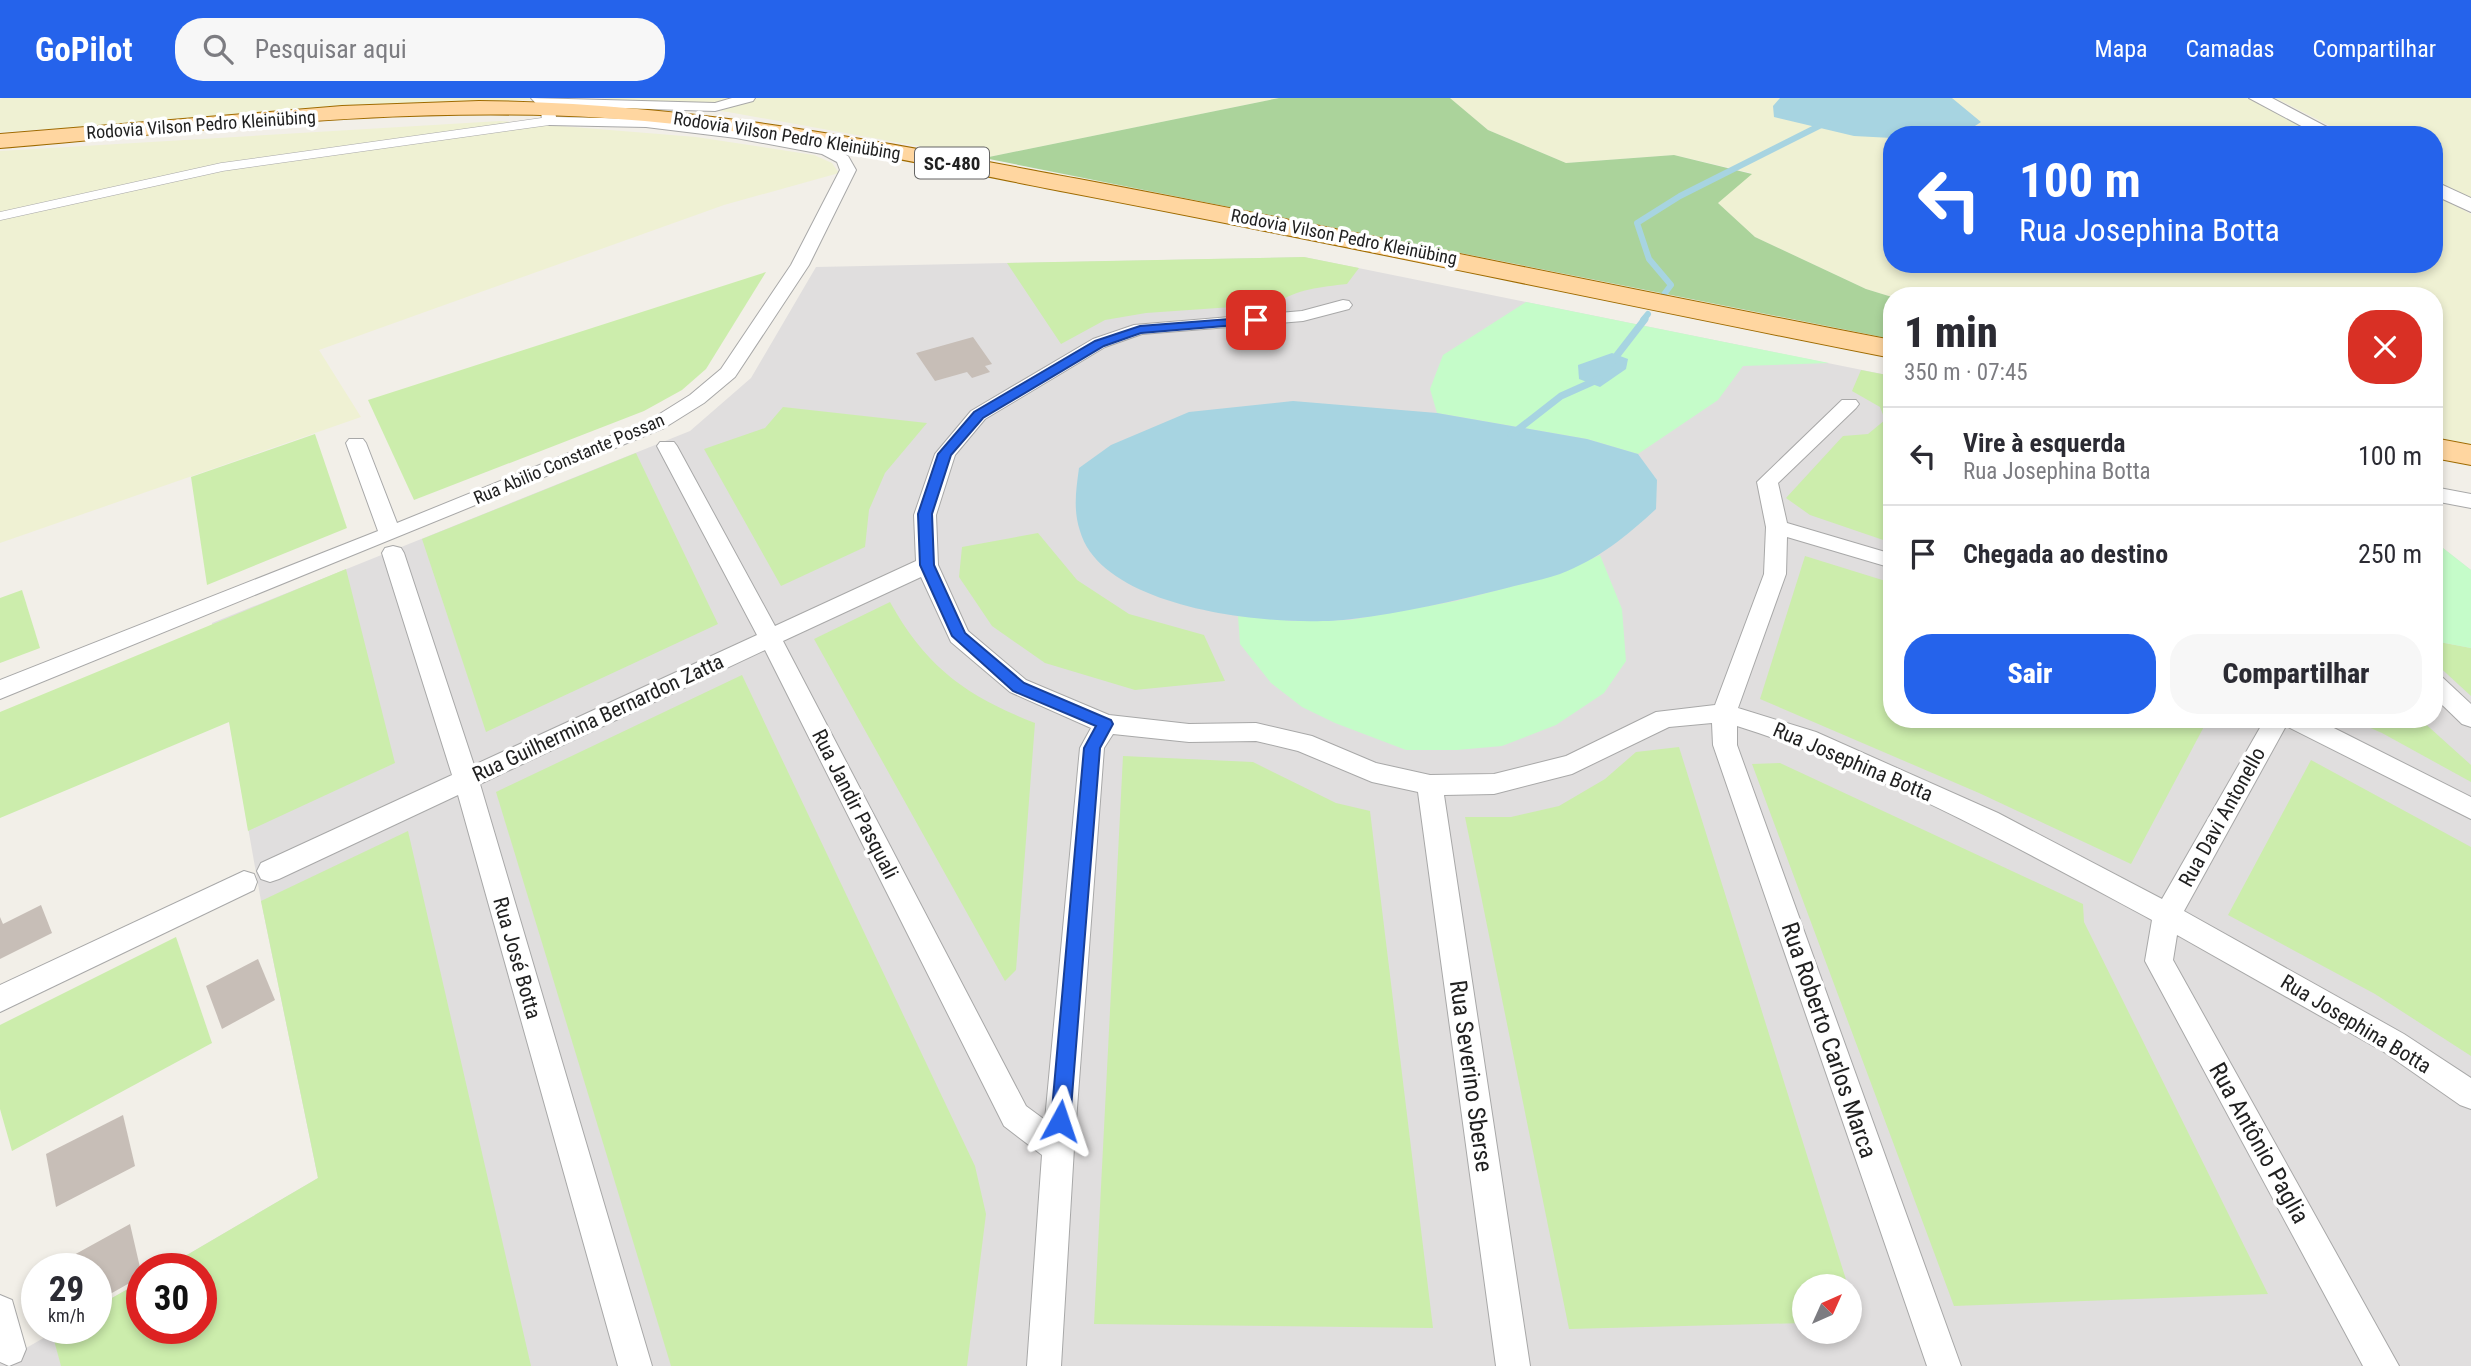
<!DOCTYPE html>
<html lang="pt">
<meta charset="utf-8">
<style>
:root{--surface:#fff;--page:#f7f7f7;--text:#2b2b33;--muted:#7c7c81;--line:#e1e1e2;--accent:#2563eb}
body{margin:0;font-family:"Roboto Condensed",sans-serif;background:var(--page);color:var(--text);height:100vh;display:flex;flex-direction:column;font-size:26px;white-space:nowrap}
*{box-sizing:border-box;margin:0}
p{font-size:23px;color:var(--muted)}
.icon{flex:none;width:38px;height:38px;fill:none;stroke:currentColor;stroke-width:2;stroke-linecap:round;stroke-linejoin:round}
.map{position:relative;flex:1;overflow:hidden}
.details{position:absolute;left:1883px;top:189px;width:560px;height:441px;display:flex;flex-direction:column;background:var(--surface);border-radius:28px;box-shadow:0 4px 10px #0003}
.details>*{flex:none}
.top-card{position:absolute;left:1883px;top:28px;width:560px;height:147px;border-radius:28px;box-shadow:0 4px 10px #0003;background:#2563eb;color:#fff;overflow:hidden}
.needle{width:46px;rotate:45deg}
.controls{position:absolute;left:1792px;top:1176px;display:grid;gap:14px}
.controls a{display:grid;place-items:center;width:70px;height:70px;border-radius:50%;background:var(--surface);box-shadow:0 4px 10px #0003;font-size:35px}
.speed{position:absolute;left:21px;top:1155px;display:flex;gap:14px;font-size:35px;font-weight:700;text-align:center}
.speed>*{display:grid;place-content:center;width:91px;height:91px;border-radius:50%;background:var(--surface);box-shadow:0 4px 10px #0003;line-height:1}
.speed small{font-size:18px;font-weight:400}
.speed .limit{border:10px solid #d22;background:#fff;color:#111}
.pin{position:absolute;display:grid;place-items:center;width:60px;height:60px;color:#fff;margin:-30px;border-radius:14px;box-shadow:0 4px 10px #0006}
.me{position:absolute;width:77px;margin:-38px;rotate:5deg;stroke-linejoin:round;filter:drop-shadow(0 0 5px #0008)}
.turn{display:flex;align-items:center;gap:24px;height:147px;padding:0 21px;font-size:32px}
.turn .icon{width:91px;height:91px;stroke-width:2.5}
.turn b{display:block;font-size:49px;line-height:60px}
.round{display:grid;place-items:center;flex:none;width:74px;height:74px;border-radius:28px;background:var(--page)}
.overview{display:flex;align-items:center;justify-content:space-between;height:119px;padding:0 21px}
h1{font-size:42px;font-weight:800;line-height:52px}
.cta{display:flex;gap:14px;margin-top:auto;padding:14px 21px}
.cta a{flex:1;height:80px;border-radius:28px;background:var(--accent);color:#fff;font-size:28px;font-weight:800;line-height:80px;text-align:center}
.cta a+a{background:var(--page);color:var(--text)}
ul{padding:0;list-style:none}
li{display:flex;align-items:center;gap:21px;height:98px;padding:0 21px;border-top:2px solid var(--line)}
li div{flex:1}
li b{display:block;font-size:26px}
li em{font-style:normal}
header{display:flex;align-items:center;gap:42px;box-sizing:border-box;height:98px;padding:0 35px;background:var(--accent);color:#fff}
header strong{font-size:33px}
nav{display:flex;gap:38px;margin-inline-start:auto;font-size:24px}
.search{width:490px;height:63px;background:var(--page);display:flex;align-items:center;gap:18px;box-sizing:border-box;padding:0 24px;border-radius:28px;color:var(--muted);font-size:26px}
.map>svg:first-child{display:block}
</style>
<header>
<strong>GoPilot</strong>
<div class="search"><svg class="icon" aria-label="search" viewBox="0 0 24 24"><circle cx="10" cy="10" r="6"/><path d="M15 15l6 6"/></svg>Pesquisar aqui</div>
<nav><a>Mapa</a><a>Camadas</a><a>Compartilhar</a></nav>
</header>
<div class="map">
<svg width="2471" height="1268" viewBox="0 0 2471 1268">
<rect width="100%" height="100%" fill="#f2efe8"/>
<path fill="#e0dede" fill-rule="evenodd" d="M1304 159 1892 278V621H2434V443L2471 472V1268H0V1265L61 1230H96V1209L142 1183V1230H201V1171H163L318 1080 261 803 212 525 690 333 751 280 816 169ZM1804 1188H1850V1234H1804Z"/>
<g fill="#eff1d3">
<path d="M4 0H555L0 34V1Z"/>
<path d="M601 0H1279L984 60 728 14Z"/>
<path d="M1450 0H2247L2321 37H1892V166H2434V96L2471 116V346L2434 339V198L1892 199 1866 191 1755 139 1718 105 1751 75 1674 57 1566 65 1488 32Z"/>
<path d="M2275 0H2471V102L2434 82V37H2348Z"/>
<path d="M500 23 696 39 814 57 832 65 839 75 724 107 319 252 361 319 0 445V53Z"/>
</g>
<g fill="#ccedac">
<path d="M1304 159 1359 170 1347 186C1321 189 1297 191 1275 206L1146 215 1105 222 1061 246 1007 165Z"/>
<path d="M766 174 706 271 682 292 644 313 414 402 368 302Z"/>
<path d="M1861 272 1892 278V445L1810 417 1786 400 1843 338 1868 336 1885 322 1880 309 1852 293Z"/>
<path d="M783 309 927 325 885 375 869 412 865 449 781 488 704 351 765 330Z"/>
<path d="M315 336 347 430 207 487 191 379Z"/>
<path d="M636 355 718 526 486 634 422 441Z"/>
<path d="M1038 435 1077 482 1129 516 1204 537 1225 583 1135 592 1045 565 992 528 959 479 962 449Z"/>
<path d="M1805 458 1892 485V621H2208L2131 766 1979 695 1760 601Z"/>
<path d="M346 471 395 665 248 733 229 624 0 720V614Z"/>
<path d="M22 492 40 550 0 565V500Z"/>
<path d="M890 504C926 569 966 598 1035 625L1016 872 1005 883 814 541Z"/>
<path d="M2434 543 2471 550V598L2434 564Z"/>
<path d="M742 577 975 1068 986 1116 967 1268H671L496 694Z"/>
<path d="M2350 621H2420L2471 667V684L2382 635Z"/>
<path d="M1679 649 1848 1188H1804V1225L1569 1231 1465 719H1511L1559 708 1605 681 1636 654Z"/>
<path d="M1123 658 1253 664 1336 705 1370 713 1433 1230 1094 1226Z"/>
<path d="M2311 662 2471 749V958L2375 896 2228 817Z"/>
<path d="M1780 665 2083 806 2084 824 2268 1196 1954 1208 1752 666Z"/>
<path d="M408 733 531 1268H61L52 1235 61 1230H96V1209L142 1183V1230H201V1171H163L318 1080 261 803Z"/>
<path d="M176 839 212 945 12 1053 0 1011V927Z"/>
</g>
<path fill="#abd39b" d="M1279 0H1450L1488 32 1566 65 1674 57 1752 76 1718 105 1755 139 1866 191 1892 199V241L984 60Z"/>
<g fill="#c5fcc9">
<path d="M1526 204 1829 265 1743 268 1718 302 1638 356 1587 341 1437 315 1430 291 1443 257Z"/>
<path d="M2434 443 2471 472V550L2434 543Z"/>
<path d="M1600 457 1622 511 1626 563 1604 595 1556 627 1502 648 1457 652H1406L1335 625 1302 609 1271 585 1240 546 1238 518 1294 523 1350 522 1456 503 1559 476Z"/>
</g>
<g fill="#a7d4e1">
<path d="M1780 0H1952L1981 24 1975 28 1916 37H1892V40L1854 38 1774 19 1773 8Z"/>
<path d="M1612 255 1628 261 1626 271 1600 289 1579 281 1578 267Z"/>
<path d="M1293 303 1437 315 1587 341 1638 356 1657 382 1656 411C1627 438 1597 462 1560 476 1542 482 1522 486 1503 491 1454 503 1403 515 1352 521 1282 530 1103 514 1080 433 1073 412 1076 392 1079 370L1111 347 1189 314Z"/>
</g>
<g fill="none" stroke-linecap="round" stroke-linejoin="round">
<g stroke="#a7d4e1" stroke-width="6">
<path d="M1662 199 1671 187 1649 161 1637 125 1680 98 1827 24"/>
<path d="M1643 222 1648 216"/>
</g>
<g stroke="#a7d4e1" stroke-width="7">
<path d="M1611 265 1645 221"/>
<path d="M1511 337 1561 298 1599 281"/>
</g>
</g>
<g fill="#c7beb7">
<path d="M973 239 992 266 985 268 990 274 972 280 967 274 935 283 916 255Z"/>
<path d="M41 807 52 835 0 861V819L3 826Z"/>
<path d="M258 861 275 902 222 931 206 888Z"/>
<path d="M123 1017 135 1068 56 1109 46 1056Z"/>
<path d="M130 1126 142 1178 96 1204V1171H64L63 1163Z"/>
</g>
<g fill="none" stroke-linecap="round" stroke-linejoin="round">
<g stroke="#a8a8a8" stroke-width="9">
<path id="service" d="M0 118 222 69 549 23"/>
</g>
<g stroke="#a8a8a8" stroke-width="2">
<g id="minor">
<path d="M531 0 715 5 732 0H755L753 3 715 13 554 8 556 19 646 21 736 32 826 47 848 58 856 72 809 167 735 279 704 305 664 330 0 601V582L378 433 346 345 349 341H363L366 345 397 425 650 322 690 297 721 271 791 167 840 72 837 64 822 56 736 40 646 29 549 27 542 23 541 11Z"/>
<path d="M1343 202 1349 203 1352 207 1349 211 1303 223 1142 236 1105 249 985 321 955 357 936 417 938 467 968 533 1026 582 1109 617 1189 626 1256 625 1312 638 1376 665 1430 677 1494 676 1566 658 1656 614 1715 607 1764 476 1766 429 1757 384 1842 302H1856L1859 306 1856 310 1778 385 1787 425 1892 456V470L1787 439 1786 476 1738 610 1816 634 1998 715 2162 801 2265 621H2316L2471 699V721L2286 628 2184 813 2404 936 2471 980V1011L2460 1007 2384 954 2177 837 2173 862 2399 1268H2363L2145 863 2152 822C2018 750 1883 674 1737 628V647L1961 1268H1927L1713 647 1712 625 1669 629 1572 676 1494 696 1444 697 1530 1268H1496L1418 694 1372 684 1298 653 1256 643 1189 644 1113 636 1104 650 1074 1050 1061 1268H1027L1042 1057 1004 1028 765 552 480 686 652 1268H618L458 697 279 781 270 784 261 781 257 773 261 765 452 677 382 455 385 450 393 448 401 450 404 455 474 667 757 537 657 348 660 344H674L677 348 775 528 916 463 914 417 935 356 971 313 1093 241 1134 227 1302 213ZM921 479 951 544 1010 594 1091 630 1080 650 1045 1022 1026 1008 783 543Z"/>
<path d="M2434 389 2471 396V410L2434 403Z"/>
<path d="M2434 576 2442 579 2471 606V629L2462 626 2434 599Z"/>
<path d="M244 773 254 776 257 784 254 792 0 914V887Z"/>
<path d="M0 1197 12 1202 26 1251 21 1263 9 1268 0 1264Z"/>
</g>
</g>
<g stroke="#a8a8a8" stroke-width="2">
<g id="tertiary">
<path d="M2249 0H2272L2342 37H2318Z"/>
<path d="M2434 83 2471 100V114L2434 97Z"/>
</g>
</g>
<g stroke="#9f6b00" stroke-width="2">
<g id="primary">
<path d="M479 3C686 4 876 43 1079 81 1350 132 1620 190 1892 242V260C1618 206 1345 147 1071 95 917 65 762 30 605 20 403 7 201 33 0 50V36L342 8Z"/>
<path d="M2434 340 2471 347V367L2434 360Z"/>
</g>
</g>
<use href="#service" stroke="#fff" stroke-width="8"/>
<use href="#minor" fill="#fff" fill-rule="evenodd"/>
<use href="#tertiary" fill="#fff" fill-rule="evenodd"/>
<use href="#primary" fill="#ffd6a0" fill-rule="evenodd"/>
</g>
<path fill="#2563eb" stroke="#184099" stroke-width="2" d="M1256 219 1260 220V225L1141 235 1104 248 983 320 951 357 932 416 934 467 965 535 1024 585 1111 622 1113 626 1100 650 1070 1023 1068 1030 1060 1032 1053 1030 1051 1023 1084 650 1096 628 1013 593 952 538 920 467 918 416 938 356 974 314 1095 243 1140 228Z"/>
<g text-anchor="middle" stroke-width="7" stroke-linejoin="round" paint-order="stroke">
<g font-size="18" fill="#212121" stroke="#fff">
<text transform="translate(201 27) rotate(-4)" y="6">Rodovia Vilson Pedro Kleinübing</text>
<text transform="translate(787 38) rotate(9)" y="6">Rodovia Vilson Pedro Kleinübing</text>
<text transform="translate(1344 139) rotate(11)" y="6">Rodovia Vilson Pedro Kleinübing</text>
<text transform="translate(569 361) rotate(-23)" y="6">Rua Abilio Constante Possan</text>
</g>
<rect fill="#fff" stroke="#646464" stroke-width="2" x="915" y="49.5" width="74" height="31" rx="5"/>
<g font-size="19" font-weight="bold" fill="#212121">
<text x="952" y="72">SC-480</text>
</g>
<g font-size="21" fill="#212121" stroke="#fff">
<text transform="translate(598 620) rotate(-25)" y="7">Rua Guilhermina Bernardon Zatta</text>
<text transform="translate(1853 664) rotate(23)" y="7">Rua Josephina Botta</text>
<text transform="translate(855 706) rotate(63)" y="7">Rua Jandir Pasquali</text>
<text transform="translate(2222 719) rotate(-61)" y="7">Rua Davi Antonello</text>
<text transform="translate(517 860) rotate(74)" y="7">Rua José Botta</text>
<text transform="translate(2356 926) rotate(31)" y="7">Rua Josephina Botta</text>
</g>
<g font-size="24" fill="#212121" stroke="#fff">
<text transform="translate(1829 942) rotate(71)" y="8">Rua Roberto Carlos Marca</text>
<text transform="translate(1471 978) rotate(82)" y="8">Rua Severino Sberse</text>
<text transform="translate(2259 1045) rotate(61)" y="8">Rua Antônio Paglia</text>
</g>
</g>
</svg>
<div class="controls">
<a><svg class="needle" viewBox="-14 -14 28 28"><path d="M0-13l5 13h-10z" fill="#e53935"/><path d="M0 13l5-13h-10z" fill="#7c7c81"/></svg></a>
</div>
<div class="speed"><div>29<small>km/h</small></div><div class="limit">30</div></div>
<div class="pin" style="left:1256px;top:222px;background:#d93025"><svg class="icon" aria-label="arrive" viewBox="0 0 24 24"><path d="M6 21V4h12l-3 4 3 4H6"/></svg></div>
<svg class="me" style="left:1060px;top:1023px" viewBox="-20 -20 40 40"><path d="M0-17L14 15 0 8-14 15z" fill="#2563eb" stroke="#fff" stroke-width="4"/></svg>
<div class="top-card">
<div class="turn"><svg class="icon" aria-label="left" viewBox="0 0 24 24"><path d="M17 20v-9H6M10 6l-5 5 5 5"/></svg><div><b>100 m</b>Rua Josephina Botta</div></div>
</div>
<section class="details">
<div class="overview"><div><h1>1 min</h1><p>350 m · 07:45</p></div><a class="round" style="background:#d93025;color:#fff"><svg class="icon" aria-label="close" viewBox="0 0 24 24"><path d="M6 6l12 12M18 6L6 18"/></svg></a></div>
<ul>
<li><svg class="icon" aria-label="left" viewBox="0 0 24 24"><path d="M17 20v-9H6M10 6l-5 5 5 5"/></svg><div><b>Vire à esquerda</b><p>Rua Josephina Botta</p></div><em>100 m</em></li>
<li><svg class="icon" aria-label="arrive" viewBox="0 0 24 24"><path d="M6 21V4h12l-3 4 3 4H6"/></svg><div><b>Chegada ao destino</b></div><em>250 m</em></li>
</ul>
<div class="cta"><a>Sair</a><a>Compartilhar</a></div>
</section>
</div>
